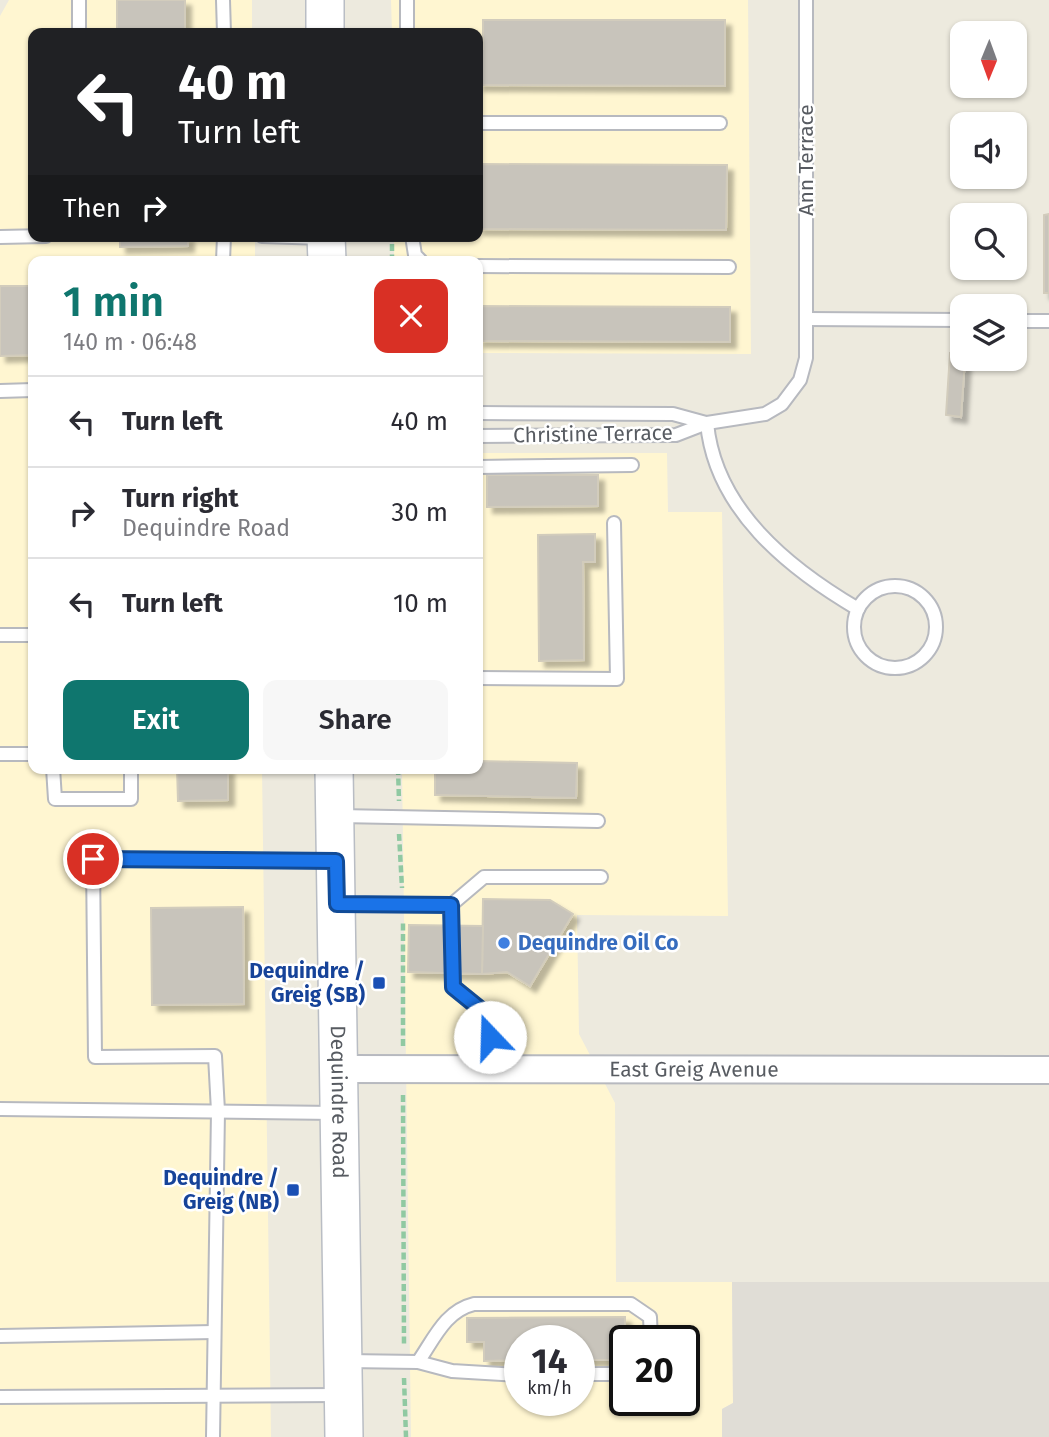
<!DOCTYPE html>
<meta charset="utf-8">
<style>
:root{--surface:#fff;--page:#f7f7f7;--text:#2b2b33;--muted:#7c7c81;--line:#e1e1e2;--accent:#0f766e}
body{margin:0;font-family:"Fira Sans",sans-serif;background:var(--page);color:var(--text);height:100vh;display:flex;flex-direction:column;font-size:26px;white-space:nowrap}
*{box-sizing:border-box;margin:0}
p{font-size:23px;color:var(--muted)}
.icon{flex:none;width:38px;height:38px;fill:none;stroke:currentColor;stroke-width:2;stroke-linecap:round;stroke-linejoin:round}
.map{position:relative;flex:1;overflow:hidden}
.panel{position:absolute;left:28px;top:256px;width:455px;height:518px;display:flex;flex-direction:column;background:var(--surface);border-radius:14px;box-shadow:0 2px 5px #0004}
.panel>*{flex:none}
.banner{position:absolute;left:28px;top:28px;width:455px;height:214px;border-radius:14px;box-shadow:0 2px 5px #0004;background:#202124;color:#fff;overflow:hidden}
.needle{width:46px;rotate:181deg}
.fabs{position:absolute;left:950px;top:21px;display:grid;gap:14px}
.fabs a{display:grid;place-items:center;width:77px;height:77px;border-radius:14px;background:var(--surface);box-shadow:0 2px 5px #0004;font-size:35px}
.speed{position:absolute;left:504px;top:1325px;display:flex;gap:14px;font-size:35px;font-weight:700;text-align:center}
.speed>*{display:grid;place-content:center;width:91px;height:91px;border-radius:50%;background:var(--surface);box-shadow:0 2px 5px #0004;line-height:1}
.speed small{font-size:18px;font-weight:400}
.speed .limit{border:4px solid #111;border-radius:10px;background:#fff;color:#111}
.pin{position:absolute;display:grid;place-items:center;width:60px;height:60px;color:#fff;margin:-30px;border:4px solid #fff;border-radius:50%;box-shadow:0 2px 7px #0007}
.me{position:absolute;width:77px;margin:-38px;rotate:339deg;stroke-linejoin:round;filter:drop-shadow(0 0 5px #0008)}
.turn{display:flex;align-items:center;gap:24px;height:147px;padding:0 35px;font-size:32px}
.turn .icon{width:91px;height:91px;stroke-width:2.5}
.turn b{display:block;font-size:49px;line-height:60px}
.then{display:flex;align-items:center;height:66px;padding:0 35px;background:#0003;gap:14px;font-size:26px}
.round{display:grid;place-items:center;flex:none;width:74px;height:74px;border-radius:14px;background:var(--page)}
.overview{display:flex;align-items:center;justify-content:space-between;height:119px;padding:0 35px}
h1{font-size:42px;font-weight:600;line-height:52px;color:var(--accent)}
.action{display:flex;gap:14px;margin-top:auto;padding:14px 35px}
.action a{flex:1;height:80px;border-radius:14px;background:var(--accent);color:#fff;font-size:28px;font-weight:600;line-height:80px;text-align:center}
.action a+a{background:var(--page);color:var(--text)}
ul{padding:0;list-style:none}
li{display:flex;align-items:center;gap:21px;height:91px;padding:0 35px;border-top:2px solid var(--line)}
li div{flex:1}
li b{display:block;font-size:26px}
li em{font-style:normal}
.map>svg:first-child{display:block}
</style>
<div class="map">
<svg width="1049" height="1437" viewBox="0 0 1049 1437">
<defs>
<filter id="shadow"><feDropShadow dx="6" dy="6" stdDeviation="2" flood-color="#0004"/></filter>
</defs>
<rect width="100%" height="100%" fill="#edeade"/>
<g fill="#fff6d1" fill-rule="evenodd">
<path d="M9 0H252V33H33V236H255V261H33V768H262L271 1437H0V16Z"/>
<path d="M391 0H748L751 354 478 353V261H394V236H478V33H392Z"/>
<path d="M478 453H667L668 512H722L728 916 577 915 579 1034 615 1103 616 1282H732L733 1403 722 1409V1437H411L402 768H478ZM520 1340H579V1400H520ZM625 1340H684V1400H625Z"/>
</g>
<path fill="#e0ddd6" d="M732 1282H1049V1437H722V1409L733 1403Z"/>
<g fill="#c8c4bb" stroke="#d2ccbc" stroke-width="2" filter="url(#shadow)">
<rect x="117" y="0" width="68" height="33"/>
<path d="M483 20H725V86L478 85V49H483Z"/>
<path d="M478 164 727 165 726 230 478 229Z"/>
<path d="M1049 214V293H1044V215Z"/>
<path d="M120 236H188V246L120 247Z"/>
<path d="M0 286H33V355L0 356Z"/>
<path d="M478 306 730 307V342L478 341Z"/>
<path d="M950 353 962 354V359H965L961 417 946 415Z"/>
<path d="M487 475H598V506L487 507Z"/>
<path d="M595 534V562H583L584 660 539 661 538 535Z"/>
<path d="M478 761 577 763 576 798 435 795V768H478Z"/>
<path d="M228 768V800L178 801 177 768Z"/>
<path d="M483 899 550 900 573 914 530 986 507 972 482 974Z"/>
<path d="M243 907 244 1004 152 1005 151 908Z"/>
<path d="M409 925 483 926 482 974 408 972Z"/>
<path d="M625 1317V1342L611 1341V1360H579V1340H520V1360L484 1361V1342H467V1318Z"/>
</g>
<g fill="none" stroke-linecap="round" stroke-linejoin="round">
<g stroke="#b7b9bf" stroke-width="16">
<g id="lane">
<path d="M79 0V33"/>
<path d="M223 0 224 33"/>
<path d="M407 0V33"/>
<path d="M478 123H720"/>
<path d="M262 236 323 238"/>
<path d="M412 236 415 255 421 261"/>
<path d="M0 237 46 236"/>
<path d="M223 261 224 236"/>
<path d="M478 266 729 267"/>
<path d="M807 319 962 320"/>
<path d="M1015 321H1049"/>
<path d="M0 391 33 390"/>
<path d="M478 413 673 414 706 423"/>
<path d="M707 423C715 509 788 568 858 609"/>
<path d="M478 436 676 435 707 423 765 414 782 404 800 380 806 358V0"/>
<path d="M478 467 632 465"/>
<circle cx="895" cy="627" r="41"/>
<path d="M0 635H33"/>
<path d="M478 678 617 679 614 523"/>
<path d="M0 754H33"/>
<path d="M53 768 55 799H131V768"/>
<path d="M339 816 598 821"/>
<path d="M341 904 451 905 453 987 490 1017V1070"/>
<path d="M451 905 484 877H601"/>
<path d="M0 1109 335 1113"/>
<path d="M0 1336 214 1332"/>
<path d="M347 1361 418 1362 452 1371 520 1375"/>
<path d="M418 1362C434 1339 445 1311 474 1304H631L650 1317 651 1340"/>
<path d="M579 1374H610L625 1366"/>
<path d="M0 1397 339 1395"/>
<path d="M213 1437 218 1111 215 1056 95 1057 93 859 333 861"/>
</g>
</g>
<g stroke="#b7b9bf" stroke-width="30">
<g id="street">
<path id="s1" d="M339 1069 1049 1070"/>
</g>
</g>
<g stroke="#b9bdc4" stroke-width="40">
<g id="secondary">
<path d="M325 0V33"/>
<path d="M326 236 327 261"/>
<path id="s2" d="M334 768 344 1437"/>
</g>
</g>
<g stroke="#90c9a2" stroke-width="4.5" stroke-dasharray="7 3.5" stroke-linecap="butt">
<path d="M392 244V261"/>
<path d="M398 768 399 801"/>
<path d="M399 834 402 888"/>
<path d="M403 1046V922"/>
<path d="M403 1095 404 1345"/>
<path d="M404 1378 406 1437"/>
</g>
<use href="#lane" stroke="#fff" stroke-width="12"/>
<use href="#street" stroke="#fff" stroke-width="26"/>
<use href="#secondary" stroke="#fff" stroke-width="37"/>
</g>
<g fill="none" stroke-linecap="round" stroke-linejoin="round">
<g stroke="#114b97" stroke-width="18">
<path id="route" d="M93 859 336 861 337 904 451 905 453 987 490 1017V1037"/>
</g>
<use href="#route" stroke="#1a73e8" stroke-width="12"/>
</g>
<circle fill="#3f7fe0" stroke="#fff" stroke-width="2.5" cx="504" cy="943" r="7"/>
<g fill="#1a4fb4" stroke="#fff" stroke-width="2.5">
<rect x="372" y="976" width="14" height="14" rx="3.5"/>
<rect x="286" y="1183" width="14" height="14" rx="3.5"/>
</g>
<g text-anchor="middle" stroke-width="5" stroke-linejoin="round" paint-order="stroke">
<g font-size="21" fill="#575b61" stroke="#fff">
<text transform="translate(806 160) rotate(-90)" y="7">Ann Terrace</text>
<text transform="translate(593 434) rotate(-1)" y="7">Christine Terrace</text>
<text dy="7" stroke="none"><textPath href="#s1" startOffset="355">East Greig Avenue</textPath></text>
<text dy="7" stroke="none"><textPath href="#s2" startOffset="334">Dequindre Road</textPath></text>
</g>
<g font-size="21" font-weight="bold" fill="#366cbe" stroke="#fff" text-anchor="start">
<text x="518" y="950">Dequindre Oil Co</text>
</g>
<g font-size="21" font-weight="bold" fill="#164399" stroke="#fff" text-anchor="end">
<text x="365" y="978">Dequindre /<tspan x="365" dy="24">Greig (SB)</tspan></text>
<text x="279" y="1185">Dequindre /<tspan x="279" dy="24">Greig (NB)</tspan></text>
</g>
</g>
</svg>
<div class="fabs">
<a><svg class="needle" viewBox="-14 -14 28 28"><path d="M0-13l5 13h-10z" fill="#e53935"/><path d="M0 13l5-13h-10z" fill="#7c7c81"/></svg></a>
<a><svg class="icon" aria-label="sound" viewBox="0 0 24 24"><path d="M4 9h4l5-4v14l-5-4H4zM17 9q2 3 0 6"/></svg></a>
<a><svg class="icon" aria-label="search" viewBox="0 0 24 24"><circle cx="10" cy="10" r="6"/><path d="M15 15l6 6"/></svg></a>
<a><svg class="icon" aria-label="layers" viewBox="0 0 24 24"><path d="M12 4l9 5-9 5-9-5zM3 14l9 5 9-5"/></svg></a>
</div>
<div class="speed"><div>14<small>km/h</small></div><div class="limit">20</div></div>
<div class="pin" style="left:93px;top:859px;background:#d93025"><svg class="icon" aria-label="arrive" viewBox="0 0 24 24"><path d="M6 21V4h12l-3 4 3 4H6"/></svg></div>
<svg class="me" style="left:490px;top:1037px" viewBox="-20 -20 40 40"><circle r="19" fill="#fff"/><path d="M0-13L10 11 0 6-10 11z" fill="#1a73e8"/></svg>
<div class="banner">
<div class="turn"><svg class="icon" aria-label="left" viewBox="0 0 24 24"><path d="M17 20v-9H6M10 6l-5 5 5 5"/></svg><div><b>40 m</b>Turn left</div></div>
<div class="then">Then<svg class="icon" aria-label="right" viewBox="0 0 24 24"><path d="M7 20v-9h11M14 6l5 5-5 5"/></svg></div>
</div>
<section class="panel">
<div class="overview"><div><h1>1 min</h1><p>140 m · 06:48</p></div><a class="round" style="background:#d93025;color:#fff"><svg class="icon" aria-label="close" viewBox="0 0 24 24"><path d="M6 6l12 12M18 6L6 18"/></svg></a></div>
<ul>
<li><svg class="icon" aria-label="left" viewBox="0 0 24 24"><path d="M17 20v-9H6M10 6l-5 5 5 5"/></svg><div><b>Turn left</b></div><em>40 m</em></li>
<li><svg class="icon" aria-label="right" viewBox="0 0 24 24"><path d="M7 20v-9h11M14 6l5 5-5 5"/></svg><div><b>Turn right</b><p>Dequindre Road</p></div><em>30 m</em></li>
<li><svg class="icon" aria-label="left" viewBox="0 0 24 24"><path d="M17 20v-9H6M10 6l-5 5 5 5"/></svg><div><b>Turn left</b></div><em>10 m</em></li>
</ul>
<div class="action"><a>Exit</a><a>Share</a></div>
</section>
</div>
